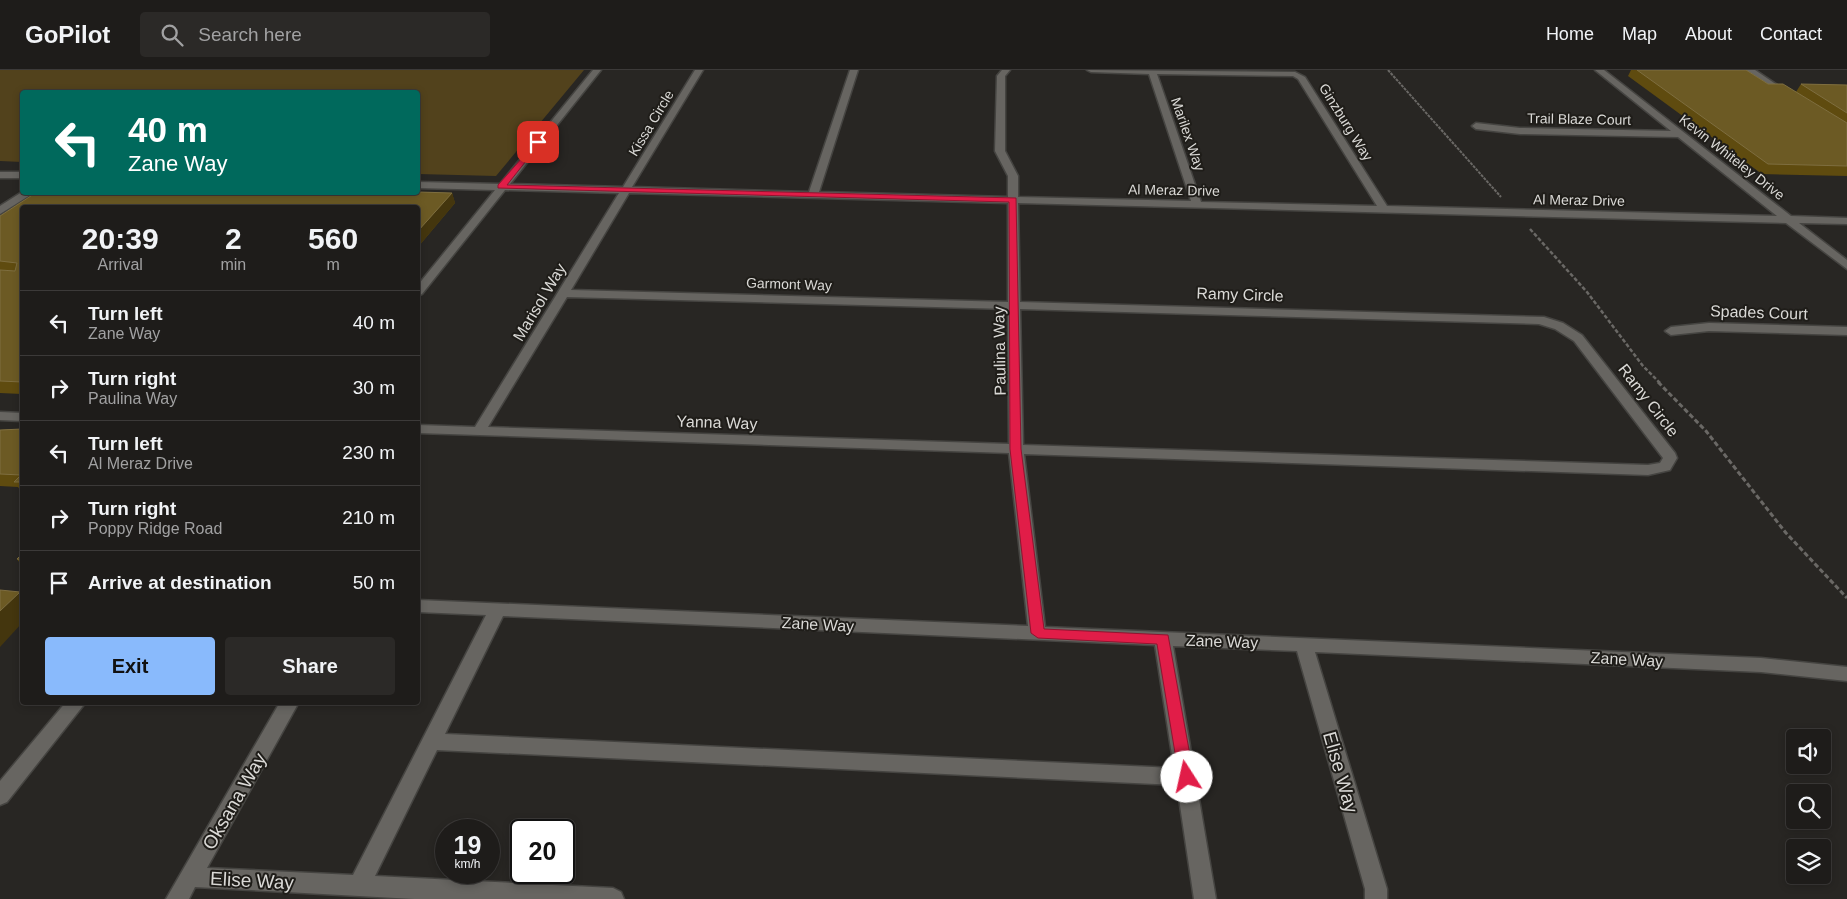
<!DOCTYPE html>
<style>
:root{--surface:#1e1c1a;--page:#2b2927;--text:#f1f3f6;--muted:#a1a1a2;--line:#3c3a39;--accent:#89bafc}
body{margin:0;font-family:Helvetica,sans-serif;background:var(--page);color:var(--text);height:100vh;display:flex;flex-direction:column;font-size:19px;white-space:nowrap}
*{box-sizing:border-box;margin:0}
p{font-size:16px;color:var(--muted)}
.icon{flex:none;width:28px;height:28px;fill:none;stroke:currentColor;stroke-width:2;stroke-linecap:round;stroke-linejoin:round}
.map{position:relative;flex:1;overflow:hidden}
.sheet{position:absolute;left:20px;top:135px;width:400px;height:500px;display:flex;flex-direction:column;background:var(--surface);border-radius:5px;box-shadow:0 2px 8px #0003,0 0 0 1px var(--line)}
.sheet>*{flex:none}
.top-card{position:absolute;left:20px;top:20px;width:400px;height:105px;border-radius:5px;box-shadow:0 2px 8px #0003,0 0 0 1px var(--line);background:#00695c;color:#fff;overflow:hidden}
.buttons{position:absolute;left:1786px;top:659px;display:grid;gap:10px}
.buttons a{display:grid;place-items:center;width:45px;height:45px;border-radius:5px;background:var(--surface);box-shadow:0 2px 8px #0003,0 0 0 1px var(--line);font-size:25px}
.speed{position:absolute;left:435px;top:749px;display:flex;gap:10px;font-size:25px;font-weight:700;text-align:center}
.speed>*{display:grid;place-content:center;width:65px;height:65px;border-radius:50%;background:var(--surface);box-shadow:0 2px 8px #0003,0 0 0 1px var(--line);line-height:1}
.speed small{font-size:12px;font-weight:400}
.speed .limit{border:2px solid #111;border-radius:8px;background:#fff;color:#111}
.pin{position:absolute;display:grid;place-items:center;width:42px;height:42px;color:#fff;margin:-21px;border-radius:10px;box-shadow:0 2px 8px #0006}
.me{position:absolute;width:55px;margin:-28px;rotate:350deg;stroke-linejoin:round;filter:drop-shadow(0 0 4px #0008)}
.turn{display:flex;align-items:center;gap:18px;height:105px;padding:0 25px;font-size:22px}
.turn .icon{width:65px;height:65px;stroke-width:2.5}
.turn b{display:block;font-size:35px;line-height:42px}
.eta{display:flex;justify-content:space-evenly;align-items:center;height:85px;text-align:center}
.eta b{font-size:30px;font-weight:700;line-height:35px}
.cta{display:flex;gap:10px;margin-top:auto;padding:10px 25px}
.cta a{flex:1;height:58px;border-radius:5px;background:var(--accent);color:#111;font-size:20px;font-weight:700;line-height:58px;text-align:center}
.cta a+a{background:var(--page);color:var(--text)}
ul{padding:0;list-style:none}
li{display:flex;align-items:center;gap:15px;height:65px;padding:0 25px;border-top:1px solid var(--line)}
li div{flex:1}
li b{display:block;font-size:19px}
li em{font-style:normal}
header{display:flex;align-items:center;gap:30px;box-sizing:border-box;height:70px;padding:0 25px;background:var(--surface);border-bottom:1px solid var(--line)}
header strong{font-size:24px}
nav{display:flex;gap:28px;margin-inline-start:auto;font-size:18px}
.search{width:350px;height:45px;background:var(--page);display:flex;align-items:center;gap:12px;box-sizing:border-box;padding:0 18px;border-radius:5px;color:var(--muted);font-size:19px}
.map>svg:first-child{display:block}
</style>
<header>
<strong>GoPilot</strong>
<div class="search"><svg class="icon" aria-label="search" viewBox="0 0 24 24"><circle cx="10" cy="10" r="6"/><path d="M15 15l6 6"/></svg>Search here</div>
<nav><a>Home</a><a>Map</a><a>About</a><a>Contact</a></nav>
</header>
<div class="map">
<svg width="1847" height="829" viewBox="0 0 1847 829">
<rect width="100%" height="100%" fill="#282623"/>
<path fill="#52421c" d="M0 0H584L496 106 418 104V22H22V92L0 91Z"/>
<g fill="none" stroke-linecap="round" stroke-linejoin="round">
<g stroke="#454441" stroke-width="3">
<g id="minor">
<path d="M593 0H601L510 114 623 117 695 0H703L632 117 809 122 850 0H858L819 122 1008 127V106L995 81 997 6 1002 0H1010L1005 6V81L1018 106V127L1191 131 1149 4 1091 2 1087 0 1295 2 1305 7 1387 136 1777 146 1678 67 1520 64 1476 59 1472 56 1476 53 1520 58 1671 61 1595 0H1604L1791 146 1847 148V154L1799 153 1847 190V199L1786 153 1018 133 1020 232 1544 247 1563 253 1582 265 1675 383 1677 388 1670 400 1648 405 1024 384 1045 557 1761 588 1847 597V611L1761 602 1315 582 1387 819V829H1365V819L1297 581 1173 576 1216 829H1194L1177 715 437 680 375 806 613 818 621 822 624 829H414L195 817 189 829H166L280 632H299L207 798 353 805 486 545 418 542V530L1028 556 1009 383 418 363V355L475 357 619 123 505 120 422 224 418 226V215L495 120 418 118V112L500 114ZM1157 4 1293 6 1298 9 1377 136 1201 132ZM629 123 1008 133V232L571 220ZM567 227 1008 239 1009 374 488 357ZM1020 239 1539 254 1555 259 1574 271 1663 388 1660 393 1648 395 1023 375ZM503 546 1155 575 1174 698 445 664Z"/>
<path d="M1745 0H1755L1792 25 1785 27Z"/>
<rect x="0" y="102" width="22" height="6"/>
<path d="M22 122H35L0 144V136Z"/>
<path d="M1709 253 1847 257V265L1709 261 1671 265 1665 261 1671 257Z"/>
<path d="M0 342 22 343V351L0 350Z"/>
<path d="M66 632H86L7 732 0 735V711Z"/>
</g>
</g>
<path stroke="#6a6865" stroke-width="2" stroke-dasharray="3 1" stroke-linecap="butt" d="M1388 0 1501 127"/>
<path stroke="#6a6865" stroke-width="2.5" stroke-dasharray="4 2" stroke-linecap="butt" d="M1530 159 1587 222 1643 296 1660 313"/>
<path stroke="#6a6865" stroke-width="3" stroke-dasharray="5 2.5" stroke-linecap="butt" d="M1658 312 1706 361 1786 463 1847 528"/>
<use href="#minor" fill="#676561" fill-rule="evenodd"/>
</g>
<g fill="#5f4b0f">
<path d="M1631 0H1746L1768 14 1796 22 1801 14 1847 15V106L1762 104 1628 6Z"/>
<path d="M37 122H418L452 123 455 133 418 177V138H22V324L0 323V146Z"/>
<path d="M22 359V423L18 417 0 416V360Z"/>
<path d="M17 489 22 490V496Z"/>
</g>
<g fill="#44360e">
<path d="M452 123 455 133 418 177V161Z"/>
<path d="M20 522 22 525V553L0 577V541Z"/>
</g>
<g fill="#6c5a24" stroke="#7e6e40">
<path d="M1637 0H1746L1768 14H1783L1847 53V96L1768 94Z"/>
<path d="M1801 14 1847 15V43Z"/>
<path d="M37 122H418L452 123 418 161V138H22V312L0 311V200L15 201 17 193 0 191V146Z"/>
<path d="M22 359V412H14L21 405 0 404V360Z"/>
<path d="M22 484V490L17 489Z"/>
<path d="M0 520 20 522 0 541Z"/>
</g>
<path fill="#e11d48" stroke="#92132f" d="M538 70 541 72 507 115 1016 128 1021 379 1044 559 1168 565 1194 707 1192 712 1187 713 1181 712 1179 707 1157 574 1038 568 1031 563 1010 379 1009 132 498 118V115Z"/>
<g text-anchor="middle" stroke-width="4" stroke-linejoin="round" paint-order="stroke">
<g font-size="14" fill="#dad9d6" stroke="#1f1d19">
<text transform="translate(1579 49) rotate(1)" y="5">Trail Blaze Court</text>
<text transform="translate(1346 52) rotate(58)" y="5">Ginzburg Way</text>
<text transform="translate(651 53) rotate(-59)" y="5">Kissa Circle</text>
<text transform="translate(1188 64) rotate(71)" y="5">Marilex Way</text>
<text transform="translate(1732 87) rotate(38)" y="5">Kevin Whiteley Drive</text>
<text transform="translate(1174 120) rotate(1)" y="5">Al Meraz Drive</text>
<text transform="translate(1579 130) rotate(1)" y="5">Al Meraz Drive</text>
<text transform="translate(789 214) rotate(2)" y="5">Garmont Way</text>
</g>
<g font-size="16" fill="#dad9d6" stroke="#1f1d19">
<text transform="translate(1240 224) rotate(2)" y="6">Ramy Circle</text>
<text transform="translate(539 232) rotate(-59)" y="6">Marisol Way</text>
<text transform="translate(1759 242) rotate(2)" y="6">Spades Court</text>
<text transform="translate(999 281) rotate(-91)" y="6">Paulina Way</text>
<text transform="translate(1649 330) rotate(52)" y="6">Ramy Circle</text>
<text transform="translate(717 352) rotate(2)" y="6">Yanna Way</text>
<text transform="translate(818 554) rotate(3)" y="6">Zane Way</text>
<text transform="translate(1222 571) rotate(2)" y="6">Zane Way</text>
<text transform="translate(1627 589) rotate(3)" y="6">Zane Way</text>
</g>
<g font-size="19" fill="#dad9d6" stroke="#1f1d19">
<text transform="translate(1341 702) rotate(74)" y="7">Elise Way</text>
<text transform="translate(234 731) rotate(-60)" y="7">Oksana Way</text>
<text transform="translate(252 810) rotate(3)" y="7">Elise Way</text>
</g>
</g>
</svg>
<div class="buttons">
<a><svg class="icon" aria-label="sound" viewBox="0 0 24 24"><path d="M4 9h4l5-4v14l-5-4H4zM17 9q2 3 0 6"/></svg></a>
<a><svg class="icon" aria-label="search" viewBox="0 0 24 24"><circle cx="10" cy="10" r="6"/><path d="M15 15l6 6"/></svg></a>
<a><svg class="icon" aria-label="layers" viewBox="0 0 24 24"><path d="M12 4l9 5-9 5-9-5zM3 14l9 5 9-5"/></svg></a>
</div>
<div class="speed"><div>19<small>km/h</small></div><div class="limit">20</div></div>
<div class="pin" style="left:538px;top:72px;background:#d93025"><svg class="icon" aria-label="arrive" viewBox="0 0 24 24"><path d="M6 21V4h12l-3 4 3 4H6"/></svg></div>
<svg class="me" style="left:1187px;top:707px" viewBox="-20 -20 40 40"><circle r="19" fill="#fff"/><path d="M0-13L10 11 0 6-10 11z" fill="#e11d48"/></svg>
<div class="top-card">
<div class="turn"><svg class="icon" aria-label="left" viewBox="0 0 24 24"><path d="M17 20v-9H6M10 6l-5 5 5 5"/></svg><div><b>40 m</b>Zane Way</div></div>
</div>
<section class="sheet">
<div class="eta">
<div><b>20:39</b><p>Arrival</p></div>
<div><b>2</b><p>min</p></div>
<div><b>560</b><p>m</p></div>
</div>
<ul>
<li><svg class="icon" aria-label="left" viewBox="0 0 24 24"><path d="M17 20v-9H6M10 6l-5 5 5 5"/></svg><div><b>Turn left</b><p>Zane Way</p></div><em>40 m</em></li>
<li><svg class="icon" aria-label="right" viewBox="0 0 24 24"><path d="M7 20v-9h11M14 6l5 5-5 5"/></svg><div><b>Turn right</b><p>Paulina Way</p></div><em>30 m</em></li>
<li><svg class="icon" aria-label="left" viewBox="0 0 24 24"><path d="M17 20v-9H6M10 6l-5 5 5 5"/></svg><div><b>Turn left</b><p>Al Meraz Drive</p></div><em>230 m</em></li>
<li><svg class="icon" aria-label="right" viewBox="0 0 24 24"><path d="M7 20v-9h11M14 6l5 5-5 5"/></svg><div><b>Turn right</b><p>Poppy Ridge Road</p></div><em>210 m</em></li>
<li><svg class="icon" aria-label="arrive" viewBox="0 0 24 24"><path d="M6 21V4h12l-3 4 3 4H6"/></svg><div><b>Arrive at destination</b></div><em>50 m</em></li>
</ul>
<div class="cta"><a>Exit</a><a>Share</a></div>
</section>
</div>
